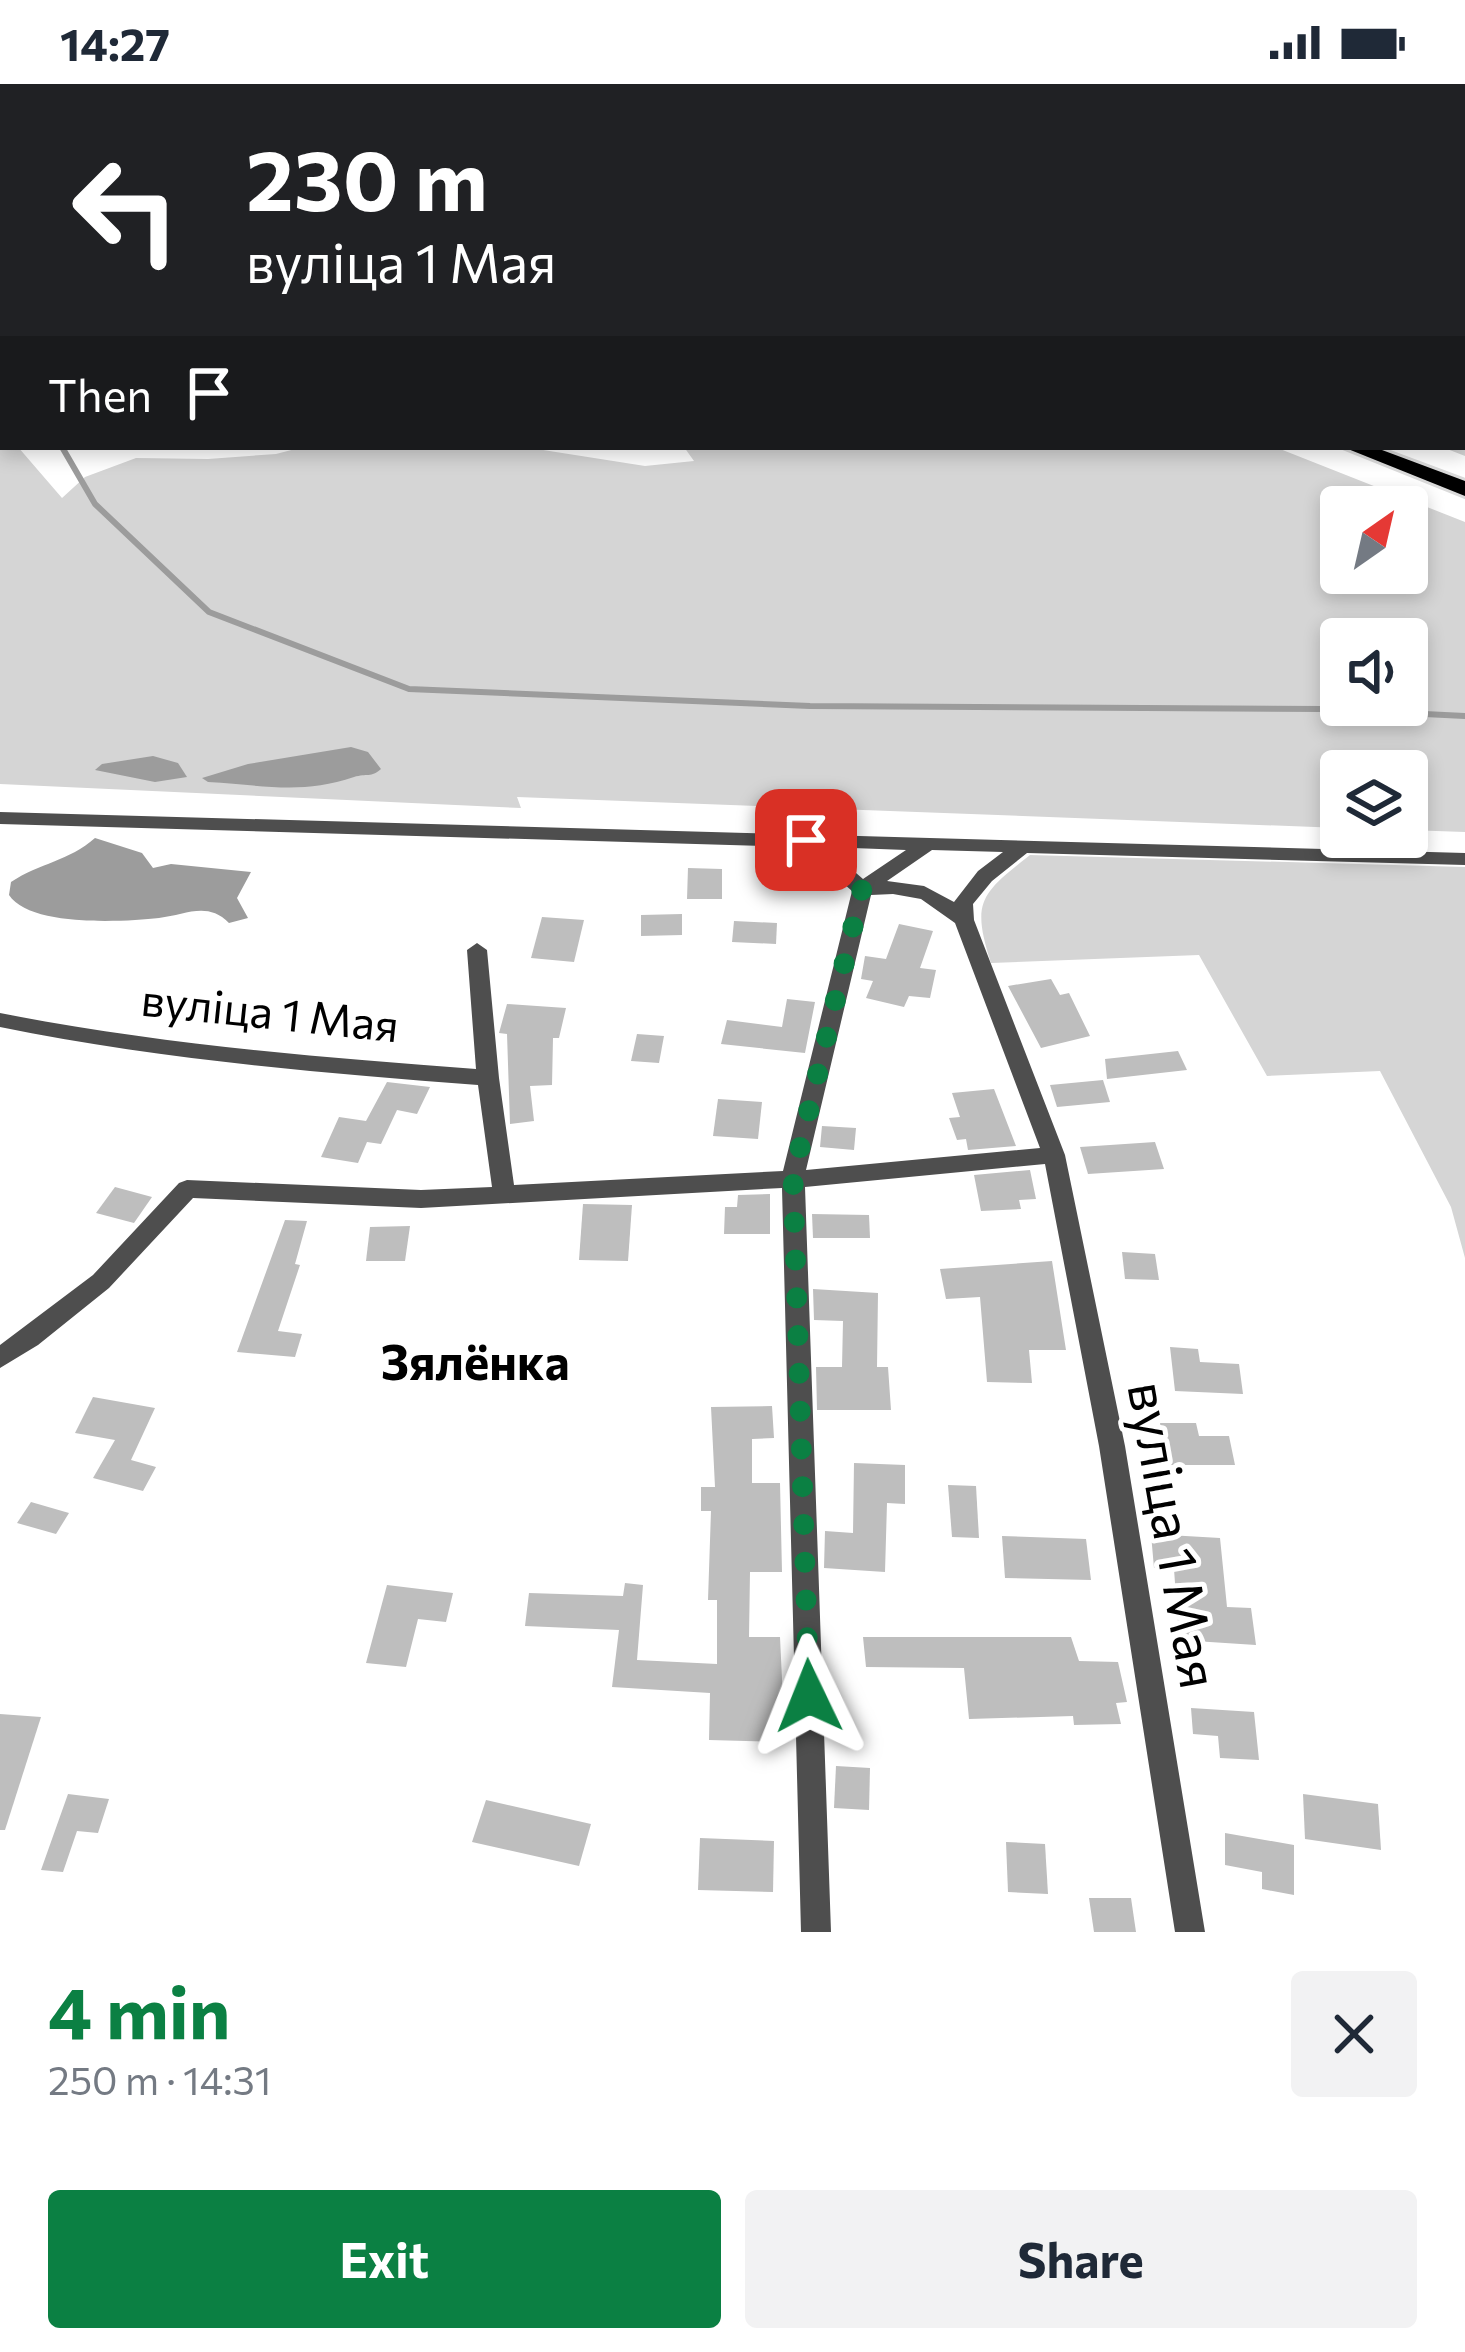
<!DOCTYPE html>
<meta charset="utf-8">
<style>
:root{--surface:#fff;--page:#f2f2f3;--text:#1f2937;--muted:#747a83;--accent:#0b8043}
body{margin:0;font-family:Commissioner,sans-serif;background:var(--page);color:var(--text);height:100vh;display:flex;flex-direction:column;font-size:45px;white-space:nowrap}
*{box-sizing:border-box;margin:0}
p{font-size:39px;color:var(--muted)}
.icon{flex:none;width:66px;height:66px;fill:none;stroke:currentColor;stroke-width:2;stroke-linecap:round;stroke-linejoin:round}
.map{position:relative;height:1848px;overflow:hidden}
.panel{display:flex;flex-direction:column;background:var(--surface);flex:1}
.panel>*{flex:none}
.top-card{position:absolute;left:0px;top:0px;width:1467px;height:366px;box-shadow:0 6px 18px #0003;background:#202124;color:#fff;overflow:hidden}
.needle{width:78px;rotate:34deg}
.buttons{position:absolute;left:1320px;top:402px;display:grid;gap:24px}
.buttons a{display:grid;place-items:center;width:108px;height:108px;border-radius:12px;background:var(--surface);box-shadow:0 6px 18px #0003;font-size:60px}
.pin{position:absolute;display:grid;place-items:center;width:102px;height:102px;color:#fff;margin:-51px;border-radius:24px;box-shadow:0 6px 18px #0006}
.me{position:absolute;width:132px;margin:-66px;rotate:358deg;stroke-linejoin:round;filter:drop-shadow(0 0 9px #0008)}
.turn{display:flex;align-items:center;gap:42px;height:252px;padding:0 48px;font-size:54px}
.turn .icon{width:156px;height:156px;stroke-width:2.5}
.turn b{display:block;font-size:84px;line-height:102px}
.then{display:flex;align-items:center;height:114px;padding:0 48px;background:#0003;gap:24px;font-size:45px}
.round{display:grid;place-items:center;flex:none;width:126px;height:126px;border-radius:12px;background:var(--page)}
.headline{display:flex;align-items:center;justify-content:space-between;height:204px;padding:0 48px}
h1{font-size:72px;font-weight:700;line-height:90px;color:var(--accent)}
.action{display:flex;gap:24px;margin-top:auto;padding:24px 48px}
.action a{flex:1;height:138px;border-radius:12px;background:var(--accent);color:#fff;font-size:48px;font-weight:700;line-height:138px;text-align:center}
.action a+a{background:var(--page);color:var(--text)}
.status{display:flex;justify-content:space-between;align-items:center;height:84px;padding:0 60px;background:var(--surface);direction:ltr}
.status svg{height:33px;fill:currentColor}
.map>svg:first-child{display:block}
</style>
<div class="status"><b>14:27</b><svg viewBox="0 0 49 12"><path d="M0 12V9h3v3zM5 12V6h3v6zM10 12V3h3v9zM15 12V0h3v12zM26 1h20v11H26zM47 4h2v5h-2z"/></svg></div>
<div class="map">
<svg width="1465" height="1848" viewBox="0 0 1465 1848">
<rect width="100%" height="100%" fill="#fff"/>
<g fill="#d5d5d5" fill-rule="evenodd">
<path d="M520 0H1465V372L1442 363H1464V3Z"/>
<path d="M0 339 3 363H18L62 414 85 393 136 374 208 375 276 370 303 363H524L645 382 694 377 684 363H1275L1465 438V748L1407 746V687H1341V744L517 713 521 724 0 700ZM1341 423H1407V489H1341ZM1341 555H1407V621H1341Z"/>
<path d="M1030 771 1465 783V1174L1451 1123 1380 987 1267 992 1199 871 991 879C971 817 981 810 1030 771Z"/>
</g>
<g fill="#9c9c9c">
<path d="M351 663 368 668 381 685C371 694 367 689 354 693 301 711 264 701 208 698L202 694 248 680Z"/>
<path d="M153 672 178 679 187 693 155 698 95 686 102 680Z"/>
<path d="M95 754 142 769 153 784 171 780 251 788 237 814 248 834 229 839C207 817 186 831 159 834 122 838 30 843 9 811L11 798C40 779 69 777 95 754Z"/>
</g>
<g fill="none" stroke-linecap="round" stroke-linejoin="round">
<path stroke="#9c9c9c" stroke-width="4.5" d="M1445 0 1449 3"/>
<path stroke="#9c9c9c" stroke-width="6" d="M62 363 95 420 209 528 409 605 810 622 1323 625 1465 632"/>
</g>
<g fill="#bebebe">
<path d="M688 784 722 785V815H687Z"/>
<path d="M682 830V851L641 852V831Z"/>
<path d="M542 833 584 836 574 878 531 874Z"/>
<path d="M734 837 777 839 776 860 732 858Z"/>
<path d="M899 840 933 847 920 884 936 886 930 914 909 912 904 923 866 914 873 897 861 895 865 872 886 875Z"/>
<path d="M1051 895 1060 911 1069 909 1090 952 1041 964 1008 902Z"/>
<path d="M787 915 815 918 805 969 721 960 727 936 782 943Z"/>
<path d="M507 920 566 924 559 954H553L552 1001 530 1002 534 1037 510 1040 507 950 499 949Z"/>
<path d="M637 950 664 952 659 979 631 977Z"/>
<path d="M1178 967 1187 986 1107 995 1105 975Z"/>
<path d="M1103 996 1110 1018 1057 1023 1050 1001Z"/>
<path d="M387 998 430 1003 417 1030 397 1026 381 1060 367 1058 358 1079 321 1073 339 1033 366 1037Z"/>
<path d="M994 1005 1016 1062 968 1066 966 1055 957 1056 949 1034 960 1033 952 1009Z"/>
<path d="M718 1015 762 1018 758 1055 713 1052Z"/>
<path d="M822 1042 856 1044 854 1066 820 1063Z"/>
<path d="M1155 1058 1164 1085 1088 1090 1080 1063Z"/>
<path d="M1030 1086 1036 1115 1019 1116 1021 1125 981 1127 974 1091Z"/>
<path d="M115 1103 152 1113 134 1139 96 1129Z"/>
<path d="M770 1110V1150H724L725 1123H737L738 1111Z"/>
<path d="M583 1120 632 1121 628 1177 579 1176Z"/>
<path d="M812 1130 869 1131 870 1154H813Z"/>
<path d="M285 1136 307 1137 295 1180 300 1181 278 1247 302 1250 295 1273 237 1268Z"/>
<path d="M410 1142 405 1177H366L370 1143Z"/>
<path d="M1122 1168 1155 1170 1159 1196 1125 1195Z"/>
<path d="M1052 1177 1066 1266H1029L1032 1299 987 1298 980 1213 946 1215 940 1185Z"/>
<path d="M813 1205 878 1209 877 1283H888L891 1326H817L816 1283H842L843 1237 814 1236Z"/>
<path d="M1170 1263 1198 1265 1200 1278 1239 1280 1243 1310 1175 1307Z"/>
<path d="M93 1313 155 1324 131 1376 156 1383 143 1407 93 1394 115 1356 75 1349Z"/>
<path d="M772 1322 774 1354 752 1355V1399H780L782 1488H750L749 1553H780L785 1658 709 1656 710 1609 612 1603 619 1546 525 1542 529 1509 623 1512 625 1499 643 1501 637 1576 717 1580V1516H708L711 1427H701V1403H715L711 1323Z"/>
<path d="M1160 1339H1196L1199 1352H1229L1235 1381H1167Z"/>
<path d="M854 1379 905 1381V1420L887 1419 885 1488 824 1484 825 1447 853 1449Z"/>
<path d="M948 1401 976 1402 979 1454 952 1453Z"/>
<path d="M31 1418 69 1429 56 1450 17 1439Z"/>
<path d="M1151 1450 1220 1454 1227 1523 1251 1524 1256 1561 1179 1556 1174 1485 1154 1484Z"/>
<path d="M1002 1452 1086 1455 1091 1496 1005 1494Z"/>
<path d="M387 1501 453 1509 446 1538 418 1535 406 1583 366 1579Z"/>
<path d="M863 1553H1071L1079 1577 1118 1578 1127 1618 1116 1619 1121 1640 1074 1641 1073 1632 969 1635 964 1584 866 1583Z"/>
<path d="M1191 1624 1254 1628 1259 1676 1220 1674 1218 1652 1193 1650Z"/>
<path d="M0 1630 41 1633 5 1746H0Z"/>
<path d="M836 1682 870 1684 869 1726 834 1724Z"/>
<path d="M68 1710 109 1715 98 1749 77 1747 63 1788 41 1786Z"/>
<path d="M1303 1710 1378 1720 1381 1766 1305 1755Z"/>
<path d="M486 1716 591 1740 579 1782 472 1758Z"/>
<path d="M1225 1749 1294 1761V1811L1262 1805V1788L1225 1781Z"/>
<path d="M700 1754 774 1757 773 1808 698 1806Z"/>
<path d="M1006 1758 1045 1760 1048 1810 1008 1808Z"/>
<path d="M1089 1814H1131L1136 1848H1094Z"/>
</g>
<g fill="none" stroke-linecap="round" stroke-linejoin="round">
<g stroke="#dbdbdb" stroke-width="6">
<g id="primary">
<path d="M401 0H422L424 3H403Z"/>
<path d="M462 0H484L486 3H464Z"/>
<path d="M1343 363H1374L1465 397V412Z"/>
</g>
</g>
<path stroke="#707070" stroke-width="3" stroke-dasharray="1.5 4.5" stroke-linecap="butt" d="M1369 0 1375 3"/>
<path fill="#4e4e4e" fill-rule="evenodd" d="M0 728 1465 769V781L1027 769 992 797 973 820 974 836 1065 1071 1125 1362 1205 1848H1175L1099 1362 1045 1080 805 1103 831 1848H801L782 1104 421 1124 193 1114 109 1204 38 1261 0 1284V1261L93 1191 179 1099 187 1096 421 1106 492 1103 478 1001C319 989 157 975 0 943V929C156 960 317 973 476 985L467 866 477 859 487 866 499 994 514 1101 783 1087 852 807 802 763 0 740ZM826 763 906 766 863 795ZM932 766 1003 768 978 787 954 818 924 802 887 797ZM893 810 921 815 955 839 1040 1064 806 1086 871 811Z"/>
<use href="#primary" fill="#000" fill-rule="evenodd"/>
</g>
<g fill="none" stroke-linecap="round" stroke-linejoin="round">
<path stroke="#0b8043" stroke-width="21" stroke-dasharray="0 37.8" d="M806 756 862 805 793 1093 809 1612"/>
</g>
<g text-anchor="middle" stroke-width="10" stroke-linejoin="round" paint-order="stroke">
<g font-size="45" fill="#000" stroke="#fff">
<text transform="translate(270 929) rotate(6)" y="16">вуліца 1 Мая</text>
</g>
<g font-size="48" font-weight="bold" fill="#000" stroke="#fff">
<text x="475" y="1296">Зялёнка</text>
</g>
<g font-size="54" fill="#000" stroke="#fff">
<text transform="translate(1173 1451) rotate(80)" y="19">вуліца 1 Мая</text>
</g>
</g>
</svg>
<div class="buttons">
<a><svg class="needle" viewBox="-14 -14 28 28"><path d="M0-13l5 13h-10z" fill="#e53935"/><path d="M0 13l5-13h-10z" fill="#747a83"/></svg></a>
<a><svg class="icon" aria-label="sound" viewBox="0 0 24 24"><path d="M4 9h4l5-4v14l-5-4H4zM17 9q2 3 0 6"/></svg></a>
<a><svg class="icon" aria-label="layers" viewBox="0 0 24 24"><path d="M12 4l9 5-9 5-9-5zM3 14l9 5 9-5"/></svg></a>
</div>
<div class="pin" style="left:806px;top:756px;background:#d93025"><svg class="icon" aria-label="arrive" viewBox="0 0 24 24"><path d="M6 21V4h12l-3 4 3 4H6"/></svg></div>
<svg class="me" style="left:809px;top:1612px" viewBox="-20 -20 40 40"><path d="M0-17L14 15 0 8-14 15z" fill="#0b8043" stroke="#fff" stroke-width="4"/></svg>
<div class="top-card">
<div class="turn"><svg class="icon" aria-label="left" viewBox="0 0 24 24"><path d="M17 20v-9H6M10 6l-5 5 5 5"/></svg><div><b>230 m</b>вуліца 1 Мая</div></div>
<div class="then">Then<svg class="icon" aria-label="arrive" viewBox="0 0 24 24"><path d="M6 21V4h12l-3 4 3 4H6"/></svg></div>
</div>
</div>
<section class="panel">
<div class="headline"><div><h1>4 min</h1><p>250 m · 14:31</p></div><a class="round"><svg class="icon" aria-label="close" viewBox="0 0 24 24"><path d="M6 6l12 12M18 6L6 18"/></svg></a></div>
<div class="action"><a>Exit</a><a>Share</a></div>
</section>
